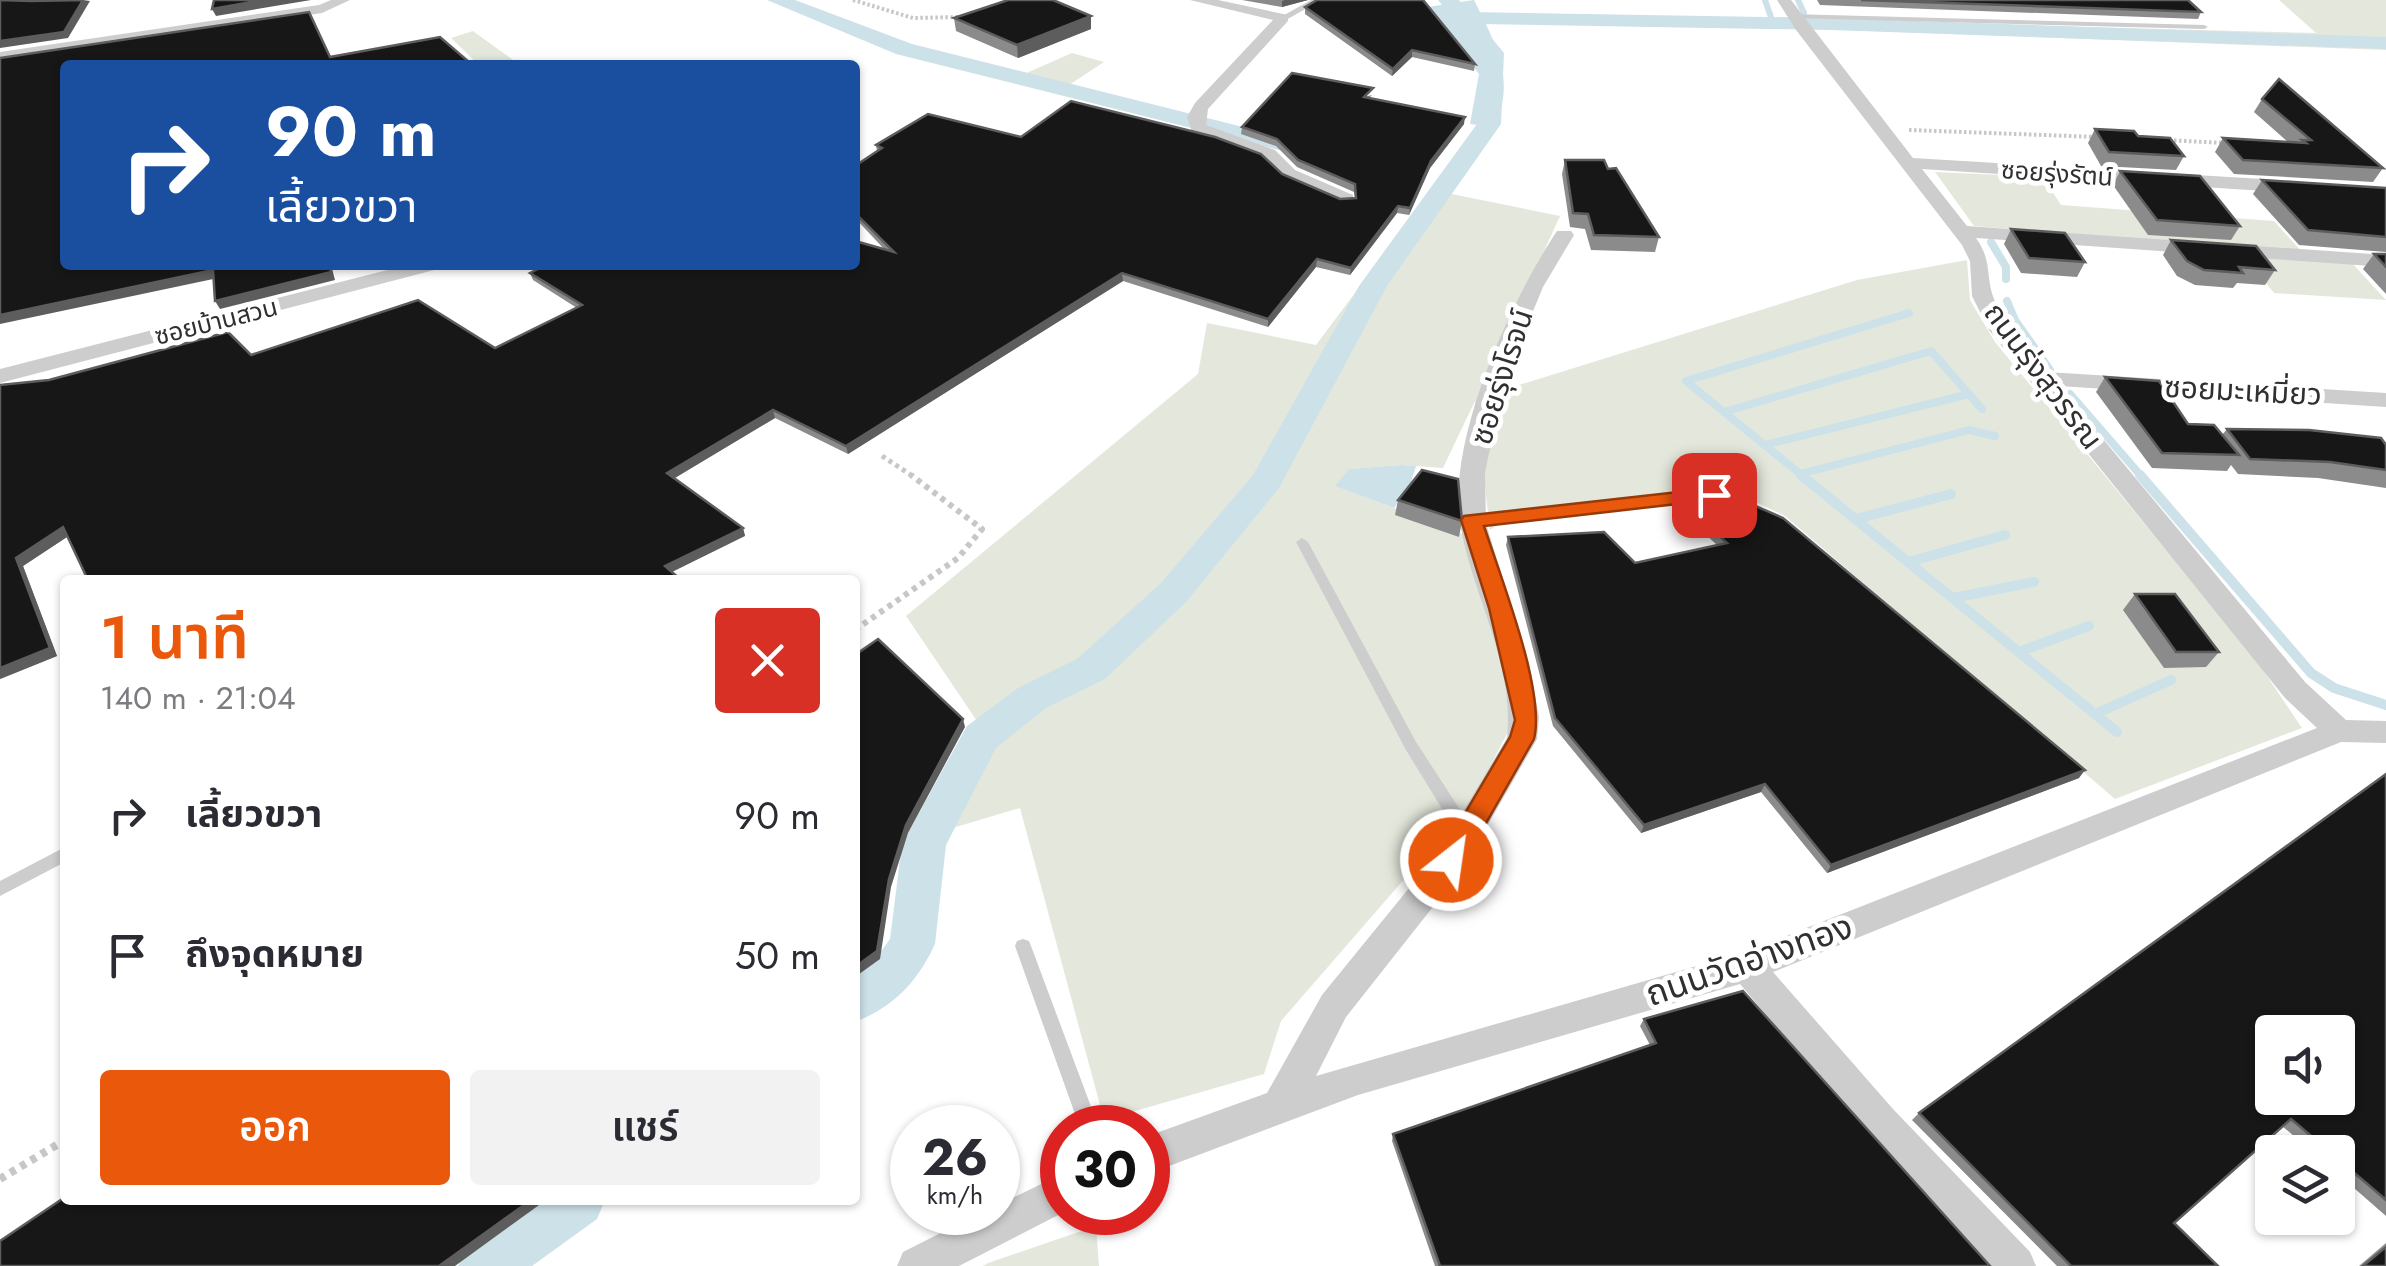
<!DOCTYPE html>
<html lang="th">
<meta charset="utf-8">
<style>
:root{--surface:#fff;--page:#f2f2f3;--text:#2b2b33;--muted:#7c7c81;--accent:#ea580c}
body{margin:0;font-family:Jost,"Noto Sans Thai",sans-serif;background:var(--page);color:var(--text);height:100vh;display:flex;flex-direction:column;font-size:38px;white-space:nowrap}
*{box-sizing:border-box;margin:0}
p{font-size:32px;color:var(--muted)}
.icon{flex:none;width:55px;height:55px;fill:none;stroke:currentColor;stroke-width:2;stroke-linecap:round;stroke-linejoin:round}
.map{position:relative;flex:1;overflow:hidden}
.panel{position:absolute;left:60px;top:575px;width:800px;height:630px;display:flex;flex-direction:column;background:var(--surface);border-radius:10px;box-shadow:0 2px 8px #0004}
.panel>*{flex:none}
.top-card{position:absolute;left:60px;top:60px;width:800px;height:210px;border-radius:10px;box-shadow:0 2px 8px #0004;background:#1a4fa0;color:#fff;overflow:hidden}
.fabs{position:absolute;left:2255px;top:1015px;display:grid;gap:20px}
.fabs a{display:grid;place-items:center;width:100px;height:100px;border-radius:10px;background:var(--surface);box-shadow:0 2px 8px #0004;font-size:50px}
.speed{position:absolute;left:890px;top:1105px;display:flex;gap:20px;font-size:50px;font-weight:700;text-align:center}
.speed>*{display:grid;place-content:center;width:130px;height:130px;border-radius:50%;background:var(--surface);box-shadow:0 2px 8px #0004;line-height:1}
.speed small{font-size:25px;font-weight:400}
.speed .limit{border:15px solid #d22;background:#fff;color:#111}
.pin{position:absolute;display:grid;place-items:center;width:85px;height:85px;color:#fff;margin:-42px;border-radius:20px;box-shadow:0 5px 15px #0006}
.me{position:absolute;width:110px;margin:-55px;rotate:30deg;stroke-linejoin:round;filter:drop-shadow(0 0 8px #0008)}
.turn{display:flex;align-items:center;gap:35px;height:210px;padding:0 40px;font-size:45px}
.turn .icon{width:130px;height:130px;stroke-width:2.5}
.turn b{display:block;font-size:70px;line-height:85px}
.round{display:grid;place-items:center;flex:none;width:105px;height:105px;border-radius:10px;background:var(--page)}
.summary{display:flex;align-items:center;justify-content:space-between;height:170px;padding:0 40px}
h1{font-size:60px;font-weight:600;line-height:75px;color:var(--accent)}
.button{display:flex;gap:20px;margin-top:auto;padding:20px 40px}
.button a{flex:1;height:115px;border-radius:10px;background:var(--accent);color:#fff;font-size:40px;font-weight:600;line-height:115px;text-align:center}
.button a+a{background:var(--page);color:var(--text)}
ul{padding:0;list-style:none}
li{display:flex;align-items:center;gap:30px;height:140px;padding:0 40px}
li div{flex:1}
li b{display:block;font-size:38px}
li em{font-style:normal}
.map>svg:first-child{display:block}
</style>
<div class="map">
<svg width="2386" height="1266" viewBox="0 0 2386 1266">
<rect width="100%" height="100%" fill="#fff"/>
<g fill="#e4e8dc">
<path d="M2279 0H2386V50L1817 29 1812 20 2316 33Z"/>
<path d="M473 31 520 65H479L451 38Z"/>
<path d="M1072 53 1104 62 1069 85 1022 75Z"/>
<path d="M1935 172 2043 177 2061 205 2274 221 2303 253 1974 226Z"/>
<path d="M1432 190 1560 216 1477 398 1857 280 1967 260 1970 300 1995 342 2255 658 2302 728 2115 799 1785 516 1739 494 1500 523 1490 530 1475 401 1443 468 1401 465 1350 469 1336 486 1465 535 1503 671 1511 726 1472 801 1281 1021 1264 1074 1104 1120 1020 808 929 835 977 721 906 616 1198 374 1207 323 1316 345Z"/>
<path d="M2243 255 2351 262 2386 300 2274 293Z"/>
<path d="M1096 1226 1099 1266H983L988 1263Z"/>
</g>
<g fill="#cde1e9">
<path d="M1474 0C1496 45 1516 78 1495 127L1470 124 1479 74 1428 7Z"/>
<path d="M1401 465 1416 466 1409 488 1394 508 1335 486 1349 469Z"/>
</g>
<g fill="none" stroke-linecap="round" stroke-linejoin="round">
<g stroke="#cde1e9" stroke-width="6">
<path d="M1765 0 1773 23"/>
<path d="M1798 0 1804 13"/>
<path d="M1809 19 1811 23"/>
</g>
<g stroke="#cde1e9" stroke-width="8">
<path d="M1991 242 2006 267V279"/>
<path d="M2007 301 2015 320 2050 370"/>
<path d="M2070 394 2142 477"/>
<path d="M1724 412 1931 351 1982 409"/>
<path d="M1765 445 1969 394"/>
<path d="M1800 474 1969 430 1995 436"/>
<path d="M1804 477 1686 381 1909 313"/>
</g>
<g stroke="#cde1e9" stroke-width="10">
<path d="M1801 475 2117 732"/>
<path d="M2140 475 2311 673 2334 688 2386 705"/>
<path d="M1856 519 1951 494"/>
<path d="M1908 562 2005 535"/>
<path d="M1953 598 2034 582"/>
<path d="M2019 652 2089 626"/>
<path d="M2095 714 2171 680"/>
</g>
<g fill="#cde1e9" fill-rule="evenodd">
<path d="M767 0H795L912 44 1299 141 1303 146 1291 153 896 54Z"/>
<path d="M1438 0H1459L1469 12 1831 18 2386 37V49L1831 30 1480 24 1504 53 1501 124 1387 286 1279 488 1187 601 1105 679 1046 708 996 748 946 845 935 944C918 981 894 1007 855 1022V973L877 957 890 939 902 844 967 726 1018 688 1077 659 1161 583 1253 475 1359 286 1477 124 1482 54Z"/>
<path d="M533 1200H605L597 1219 532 1266H458L467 1247Z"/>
</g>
<g stroke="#c7c7c7" stroke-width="4" stroke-dasharray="2.5 2.5" stroke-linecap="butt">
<path d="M853 0 913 18 960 17"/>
<path d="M1909 130 2097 137"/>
<path d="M2164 140 2227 143"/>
</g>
<path stroke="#c7c7c7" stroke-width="5" stroke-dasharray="4 4" stroke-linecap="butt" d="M882 456 914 477"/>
<path stroke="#c7c7c7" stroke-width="6" stroke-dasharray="5 5" stroke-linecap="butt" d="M855 630 958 558 982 529 911 475"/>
<path stroke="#c7c7c7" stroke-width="8" stroke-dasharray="6 6" stroke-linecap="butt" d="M0 1179 65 1140"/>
<g fill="#cdcdcd" fill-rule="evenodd">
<path d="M1311 0H1321L1286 20 1279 18Z"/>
<path d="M1790 14 2204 25 2208 27 2204 29 1793 18H1790Z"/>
<path d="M1714 491 1718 492 1720 495 1718 498 1472 524 1466 520 1472 516Z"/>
<path d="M1302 538 1308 542 1416 742 1472 828 1474 833 1472 838 1466 840 1460 838 1406 750 1296 542Z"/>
<path d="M65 847V862L0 896V881Z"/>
<path d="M1023 939 1029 941 1031 946 1099 1128H1080L1015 946 1017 941Z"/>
</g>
<g fill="#cdcdcd" fill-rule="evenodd">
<path d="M331 0H350L322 13 0 62V52L319 5Z"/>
<path d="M1190 0H1218L1288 15V21L1208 109 1206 125 1275 150 1295 170 1353 195V203H1339L1283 178 1263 158 1192 132 1187 117 1195 103 1273 20Z"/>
<path d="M1777 0H1791L1913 158 2295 181 2304 187 2295 193 1922 169 1967 226 2386 255V267L1976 238C1993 262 1985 276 1994 299 2005 327 2028 349 2047 372L2386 393V407L2059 386 2305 682 2346 720 2386 721V743L2341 742 1773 972 1893 1109 2030 1252 2036 1266H1988L1867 1135 1740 984 1358 1095 1148 1174V1136L1267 1093 1322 995 1440 850 1507 738C1515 662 1472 596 1460 523 1447 439 1511 300 1557 231H1571L1574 235 1543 287 1519 345 1499 408 1485 472 1486 524 1529 663 1539 717 1537 739 1462 870 1346 1017 1316 1076 1745 952 2317 728 2285 698 1989 330 1972 296 1970 261 1962 245 1796 30Z"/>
<path d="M407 265H441L438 269 0 383V369Z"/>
<path d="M1062 1174 1064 1212 959 1266H897L903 1252 982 1212H998V1205Z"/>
</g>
</g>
<g fill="#8b8b8b">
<path d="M1242 0H1308L1282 7Z"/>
<path d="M1817 0H2188L2201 12 2198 19 1820 5Z"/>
<path d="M1305 7 1475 64 1474 71 1412 57 1392 76 1305 14Z"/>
<path d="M954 18 1091 29 1018 58 956 31Z"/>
<path d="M1372 95 1369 98 1464 124 1430 168 1409 215 1397 213 1350 275 1316 267 1268 327 1123 281 848 454 775 418 674 478 743 528 745 536 67 537 23 566 57 656 0 679 49 380 251 355 495 348 577 308 533 280 530 273 885 250 855 218V166L877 151 876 145 1021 137 1282 174 1340 199 1355 198 1354 192 1297 167 1276 146 1241 134 1242 127Z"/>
<path d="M2262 99 2383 168 2373 182 2234 174 2215 152 2223 138 2288 142 2254 112Z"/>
<path d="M2095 129 2138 136 2184 156 2176 170 2101 166 2088 143Z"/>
<path d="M1565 160 1608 169 1659 237 1655 252 1591 250 1585 229 1570 227 1562 174Z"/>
<path d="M2120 171 2240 226 2231 240 2148 235 2113 185Z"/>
<path d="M2262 180 2386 188V252L2299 245 2253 194Z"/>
<path d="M2011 229 2085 262 2077 277 2021 273 2004 244Z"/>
<path d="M2171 240 2275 270 2265 285 2237 283 2233 288 2195 285 2177 276 2163 255Z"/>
<path d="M2374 254H2386V294L2363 269Z"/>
<path d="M2105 377 2188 424 2222 435 2227 429 2386 445V488L2318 478 2238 474 2231 465 2227 471 2152 468 2096 392Z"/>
<path d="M1398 500 1462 521 1459 537 1395 515Z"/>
<path d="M1690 509 2079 778 1827 873 1761 792 1641 833 1553 726 1506 545 1508 537 1635 563 1717 545 1687 517Z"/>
<path d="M2135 594 2219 652 2206 667 2164 668 2123 610Z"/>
<path d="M2386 774V1216L2338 1174V1152H2313L2282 1126 2174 1223 2218 1266H2057L1912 1120 1919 1113Z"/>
<path d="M1644 1019 1990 1266H1435L1392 1141 1393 1134 1650 1045 1640 1026Z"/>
<path d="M2386 1243V1266H2359Z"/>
</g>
<g fill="#5d5d5d">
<path d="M83 0 90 1 68 38 0 48V41Z"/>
<path d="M264 0H311L216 16 212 9Z"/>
<path d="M1285 0H1308L1282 7V1Z"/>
<path d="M1091 16V29L1018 58 1017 45Z"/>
<path d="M1412 50V57L1392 76 1393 69Z"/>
<path d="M1465 117 1464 124 1430 168 1409 215 1410 208 1431 161Z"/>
<path d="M1398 206 1397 213 1350 275 1351 268Z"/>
<path d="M1317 259 1316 267 1268 327V319Z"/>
<path d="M329 265H331L335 280 220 309 215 301Z"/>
<path d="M213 270 218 278 0 324V315Z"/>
<path d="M1122 273 1123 281 848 454 846 446Z"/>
<path d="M773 410 775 418 670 481 667 473Z"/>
<path d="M63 527 70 535 23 566 57 656 0 679V668L16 558Z"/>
<path d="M743 528 745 536 668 574 665 566Z"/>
<path d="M963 719 965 727 908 833 891 887 880 959 855 977V967L906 825Z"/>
<path d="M2085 770 2079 778 1827 873 1831 865Z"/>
<path d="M1765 784 1761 792 1641 833 1644 825Z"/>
<path d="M531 1200H546L455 1266H439Z"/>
</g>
<g fill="#171717" stroke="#5d5d5d" stroke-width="2.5" fill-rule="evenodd">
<path d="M0 0 31 1 83 0 64 32 0 41Z"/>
<path d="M214 0H264L212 9Z"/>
<path d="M1008 0H1053L1091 16 1017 45 954 18Z"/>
<path d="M1317 0H1423L1475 64 1412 50 1393 69 1305 7Z"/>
<path d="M1861 0H2188L2201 12Z"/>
<path d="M309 12 330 57 440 37 469 62 455 65H65V265H329L331 272 215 301 213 270 0 315V58Z"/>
<path d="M1292 73 1373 88 1364 97 1465 117 1431 161 1410 208 1398 206 1351 268 1317 259 1268 319 1122 273 846 446 773 410 667 473 743 528 665 566 681 580H88L63 527 16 558 50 648 0 668V385L49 380 228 332 251 355 418 300 495 348 582 305 530 273 546 265H855V241L894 252 855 213V166L882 148 876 145 928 114 1021 137 1071 101 1215 137 1261 154 1282 174 1340 199 1356 198 1355 184 1298 160 1277 139 1242 127Z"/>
<path d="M2279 79 2383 168 2243 160 2223 138 2306 143 2302 140H2311L2262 99Z"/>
<path d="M2095 129 2134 131 2138 136 2170 138 2184 156 2109 152Z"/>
<path d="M1565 160H1604L1608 169 1616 168 1659 237 1594 235 1588 214 1573 213Z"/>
<path d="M2120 171 2200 176 2240 226 2157 220Z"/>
<path d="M2262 180 2386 188V237L2308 230Z"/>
<path d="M2011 229 2065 233 2085 262 2029 258Z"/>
<path d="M2171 240 2256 246 2275 270 2239 267 2243 273 2204 270 2187 261Z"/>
<path d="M2374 254H2386V267Z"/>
<path d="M2105 377 2159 381 2188 424 2214 425 2239 455 2162 453Z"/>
<path d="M2227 429 2309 430 2381 438 2386 445V470L2330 462 2250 459Z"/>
<path d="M1422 470 1458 479 1462 521 1398 500Z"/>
<path d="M1737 498 1783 518 2085 770 1831 865 1765 784 1644 825 1555 718 1508 537 1604 532 1635 563 1727 543 1690 509Z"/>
<path d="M2135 594H2175L2219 652H2176Z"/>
<path d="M878 639 963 719 906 825 889 879 877 951 855 967V655Z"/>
<path d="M2386 774V1200L2338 1159V1152H2330L2291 1119 2174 1223 2218 1266H2071L1919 1113ZM2272 1032H2338V1098H2272Z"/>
<path d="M1743 991 1990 1266H1440L1393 1134 1656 1043 1644 1019Z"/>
<path d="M65 1197V1200H531L439 1266H0V1241Z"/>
<path d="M2386 1247V1266H2363Z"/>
</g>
<path fill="#ea580c" stroke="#983908" stroke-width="2.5" d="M1714 488 1724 495 1721 499 1484 526C1500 576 1546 691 1534 739L1461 867 1451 871 1442 867 1438 860 1442 852 1510 737 1515 720 1489 608 1461 520 1464 516Z"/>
<g text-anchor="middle" stroke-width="10" stroke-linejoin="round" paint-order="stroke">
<g font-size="25" fill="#303030" stroke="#fff">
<text transform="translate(2057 173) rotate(4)" y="9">ซอยรุ่งรัตน์</text>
<text transform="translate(216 321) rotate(-14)" y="9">ซอยบ้านสวน</text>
</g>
<g font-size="30" fill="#303030" stroke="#fff">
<text transform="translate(2043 376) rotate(53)" y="10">ถนนรุ่งสุวรรณ</text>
<text transform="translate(1502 377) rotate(-72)" y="10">ซอยรุ่งโรจน์</text>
<text transform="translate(2243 391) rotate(3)" y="10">ซอยมะเหมี่ยว</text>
</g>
<g font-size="35" fill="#303030" stroke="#fff">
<text transform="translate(1749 960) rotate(-19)" y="12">ถนนวัดอ่างทอง</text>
</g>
</g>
</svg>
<div class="fabs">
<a><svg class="icon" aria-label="sound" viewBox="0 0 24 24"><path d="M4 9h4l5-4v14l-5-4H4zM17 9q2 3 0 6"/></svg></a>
<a><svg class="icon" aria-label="layers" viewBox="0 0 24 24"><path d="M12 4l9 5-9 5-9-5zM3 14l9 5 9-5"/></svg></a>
</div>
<div class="speed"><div>26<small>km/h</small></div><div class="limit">30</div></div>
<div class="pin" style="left:1714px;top:495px;background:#d93025"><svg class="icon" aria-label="arrive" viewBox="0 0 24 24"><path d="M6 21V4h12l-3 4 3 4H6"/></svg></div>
<svg class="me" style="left:1451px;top:860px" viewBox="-20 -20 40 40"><circle r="17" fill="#ea580c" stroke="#fff" stroke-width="3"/><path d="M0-11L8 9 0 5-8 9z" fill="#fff"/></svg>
<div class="top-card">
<div class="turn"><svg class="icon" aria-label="right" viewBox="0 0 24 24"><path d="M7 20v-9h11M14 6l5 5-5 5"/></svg><div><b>90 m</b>เลี้ยวขวา</div></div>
</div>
<section class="panel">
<div class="summary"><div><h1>1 นาที</h1><p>140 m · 21:04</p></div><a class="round" style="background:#d93025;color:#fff"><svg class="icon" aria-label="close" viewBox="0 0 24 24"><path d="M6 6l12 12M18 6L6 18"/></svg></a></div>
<ul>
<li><svg class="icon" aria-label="right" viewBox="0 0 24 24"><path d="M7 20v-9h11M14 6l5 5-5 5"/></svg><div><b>เลี้ยวขวา</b></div><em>90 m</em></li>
<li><svg class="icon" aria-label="arrive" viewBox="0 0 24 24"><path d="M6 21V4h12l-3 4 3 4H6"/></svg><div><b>ถึงจุดหมาย</b></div><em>50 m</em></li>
</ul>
<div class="button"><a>ออก</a><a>แชร์</a></div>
</section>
</div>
